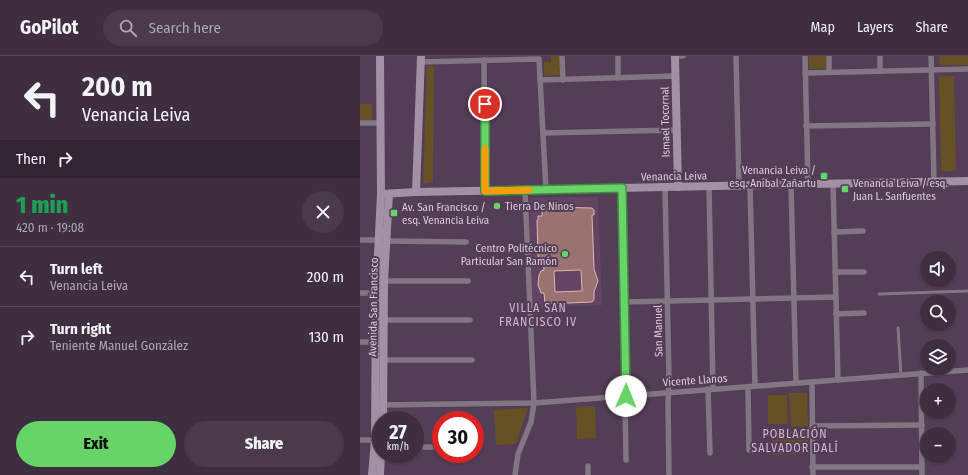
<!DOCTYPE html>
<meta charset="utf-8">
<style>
:root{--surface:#3f2e40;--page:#4a3a4b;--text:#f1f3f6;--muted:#ada8b1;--line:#584a59;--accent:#66d466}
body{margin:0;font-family:"Fira Sans Condensed",sans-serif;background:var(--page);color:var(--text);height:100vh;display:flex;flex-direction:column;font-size:15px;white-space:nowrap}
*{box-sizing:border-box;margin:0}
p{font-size:13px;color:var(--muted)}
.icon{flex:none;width:22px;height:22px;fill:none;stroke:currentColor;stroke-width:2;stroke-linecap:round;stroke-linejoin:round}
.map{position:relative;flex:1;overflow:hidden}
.details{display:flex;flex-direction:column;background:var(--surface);width:360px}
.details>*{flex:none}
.guide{background:#3f2e40;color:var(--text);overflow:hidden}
.controls{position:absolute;left:560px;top:195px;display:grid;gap:8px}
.controls a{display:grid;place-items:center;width:36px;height:36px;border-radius:50%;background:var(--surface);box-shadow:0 1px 3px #0004,0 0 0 1px var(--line);font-size:20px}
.speed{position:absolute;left:12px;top:355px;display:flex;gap:8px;font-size:20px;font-weight:700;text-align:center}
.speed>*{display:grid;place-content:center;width:52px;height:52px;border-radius:50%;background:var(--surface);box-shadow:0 1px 3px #0004,0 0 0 1px var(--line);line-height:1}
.speed small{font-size:10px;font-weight:400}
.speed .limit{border:6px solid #d22;background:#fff;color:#111}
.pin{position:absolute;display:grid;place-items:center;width:34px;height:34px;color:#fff;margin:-17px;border:2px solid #fff;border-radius:50%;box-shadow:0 1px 4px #0007}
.me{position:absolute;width:44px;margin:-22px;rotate:1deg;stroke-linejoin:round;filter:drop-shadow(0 0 3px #0008)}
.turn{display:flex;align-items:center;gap:14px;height:84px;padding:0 16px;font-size:18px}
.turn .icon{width:52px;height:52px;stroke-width:2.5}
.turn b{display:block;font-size:28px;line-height:34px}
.then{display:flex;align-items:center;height:38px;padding:0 16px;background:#0003;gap:8px;font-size:15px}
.round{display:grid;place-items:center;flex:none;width:42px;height:42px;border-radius:21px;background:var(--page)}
.overview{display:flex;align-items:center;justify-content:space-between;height:68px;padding:0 16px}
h1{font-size:24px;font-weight:800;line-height:30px;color:#1e9e55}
.button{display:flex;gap:8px;margin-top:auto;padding:8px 16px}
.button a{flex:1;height:46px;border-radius:24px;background:var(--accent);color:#111;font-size:16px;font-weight:800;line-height:46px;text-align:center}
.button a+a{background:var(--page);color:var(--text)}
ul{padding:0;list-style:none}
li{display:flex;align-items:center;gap:12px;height:60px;padding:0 16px;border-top:1px solid var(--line)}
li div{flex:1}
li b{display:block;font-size:15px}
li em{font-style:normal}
header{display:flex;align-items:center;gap:24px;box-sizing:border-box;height:56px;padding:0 20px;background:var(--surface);border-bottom:1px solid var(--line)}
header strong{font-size:19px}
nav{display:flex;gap:22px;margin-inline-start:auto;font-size:14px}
.search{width:280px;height:36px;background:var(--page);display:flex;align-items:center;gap:10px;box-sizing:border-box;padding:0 14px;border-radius:22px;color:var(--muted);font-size:15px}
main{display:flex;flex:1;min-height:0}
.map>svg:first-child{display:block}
</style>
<header>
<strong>GoPilot</strong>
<div class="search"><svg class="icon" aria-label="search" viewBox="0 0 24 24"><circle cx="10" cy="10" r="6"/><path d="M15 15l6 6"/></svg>Search here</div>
<nav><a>Map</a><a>Layers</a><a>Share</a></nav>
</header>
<main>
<section class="details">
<div class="guide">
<div class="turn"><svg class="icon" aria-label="left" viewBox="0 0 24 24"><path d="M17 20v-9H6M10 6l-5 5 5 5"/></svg><div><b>200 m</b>Venancia Leiva</div></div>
<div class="then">Then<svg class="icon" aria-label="right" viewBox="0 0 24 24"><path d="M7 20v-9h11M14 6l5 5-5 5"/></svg></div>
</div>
<div class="overview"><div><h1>1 min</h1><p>420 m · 19:08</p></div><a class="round"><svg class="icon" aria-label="close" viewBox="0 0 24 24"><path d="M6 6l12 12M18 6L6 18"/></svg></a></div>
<ul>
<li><svg class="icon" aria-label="left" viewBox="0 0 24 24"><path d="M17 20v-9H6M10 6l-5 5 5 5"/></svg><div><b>Turn left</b><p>Venancia Leiva</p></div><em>200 m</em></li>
<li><svg class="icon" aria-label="right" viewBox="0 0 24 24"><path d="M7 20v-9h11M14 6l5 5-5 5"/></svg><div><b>Turn right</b><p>Teniente Manuel González</p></div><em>130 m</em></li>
</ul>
<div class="button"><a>Exit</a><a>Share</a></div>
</section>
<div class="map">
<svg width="608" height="419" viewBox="0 0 608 419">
<rect width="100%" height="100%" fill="#543d56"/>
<path fill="#624564" d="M238 141 242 249 173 252 169 146 172 142Z"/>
<g fill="#665124">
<path d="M191 0H200L201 19 184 20V6H191Z"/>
<path d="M449 0H466L467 12 449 13Z"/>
<path d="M579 0H608V9H580Z"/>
<path d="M67 10H74L73 126 63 128Z"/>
<path d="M579 20H594L596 115H581Z"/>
<rect x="0" y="48" width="12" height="16"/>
<path d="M429 337H447L448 370 431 371Z"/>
<path d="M408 339H427L428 368H408Z"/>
<path d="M235 350 236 382 217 383 216 351Z"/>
<path d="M168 352 156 388 136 389 134 354Z"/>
<path d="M448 374 449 398 412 399V375Z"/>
</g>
<path fill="#9a726f" stroke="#e2b5b2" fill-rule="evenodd" d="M184 148 191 149 192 151 232 152 234 154V159H232L234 213 238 225 234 236V244L232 246 185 248 184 237H181L178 229 179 219 181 215 184 214 183 204 179 205 178 201 177 164H178V160H182V149ZM221 214 222 235 195 236 194 215Z"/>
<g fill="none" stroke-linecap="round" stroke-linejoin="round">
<g stroke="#827683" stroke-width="3">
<path d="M519 238 608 235"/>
<path d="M538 272 541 319"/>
</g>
<g stroke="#827683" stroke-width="5.5">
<path d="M202 0 203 24"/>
<path d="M258 0V22"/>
<path d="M315 0H323"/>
<path d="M376 0 379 129"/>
<path d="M445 0 448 127"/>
<path d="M469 0V16"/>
<path d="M520 0V15"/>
<path d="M571 0 574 125"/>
<path d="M124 4 125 135"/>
<path d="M61 6 179 3 186 134"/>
<path d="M445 17 608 13"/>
<path d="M180 24 315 20"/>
<path d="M0 67H21"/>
<path d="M446 70 573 68"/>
<path d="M183 77 316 74"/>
<path d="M473 127 478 324"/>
<path d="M431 128 436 327"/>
<path d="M390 129 395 330"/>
<path d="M349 130 353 333"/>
<path d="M305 131 309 323 308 346 309 419"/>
<path d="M262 132 266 326 265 345 266 404"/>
<path d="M474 176 503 175"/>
<path d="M0 184H18"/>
<path d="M26 185 106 186"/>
<path d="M475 216H504"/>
<path d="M24 225H108"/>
<path d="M0 237H19"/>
<path d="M265 246 476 241"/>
<path d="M476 258 504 257"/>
<path d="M23 264H110"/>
<path d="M0 286H16"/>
<path d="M23 304H112"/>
<path d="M561 317 562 419"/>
<path d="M452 326 453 419"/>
<path d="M388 331 389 394"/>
<path d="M348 333 350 397"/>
<path d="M20 349 174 347 608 314"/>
<path d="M452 370 562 369"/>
<path d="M0 384H15"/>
<path d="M55 391H81"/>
<path d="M228 410V419"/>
<path d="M452 411H562"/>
<path d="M155 419 158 398 171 366 174 347 165 134"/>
</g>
<g stroke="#a290a4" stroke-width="8">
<path d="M315 0 318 131"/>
<path d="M56 136 61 0"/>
<path d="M21 138 56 136 608 125"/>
<path d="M23 364 24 225 29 138"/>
<path d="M12 419 15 384 16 237 21 138 20 0"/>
<path d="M20 419 21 398"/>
</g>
</g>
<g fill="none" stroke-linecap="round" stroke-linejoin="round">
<g stroke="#428a42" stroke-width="10">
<path id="route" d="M125 48V135L262 132 266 340"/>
</g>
<use href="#route" stroke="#66d466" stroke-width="7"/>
<path stroke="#f59e0b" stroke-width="7" d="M125 93V135L169 134"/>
</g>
<g fill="#66d466" stroke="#543d56" stroke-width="1.5">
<rect x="460" y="116" width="8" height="8" rx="2"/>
<rect x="481" y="129" width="8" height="8" rx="2"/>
<circle cx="137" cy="150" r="4"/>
<rect x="30" y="153" width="8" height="8" rx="2"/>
<circle cx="205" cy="198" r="4"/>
</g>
<g text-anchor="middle" stroke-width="4" stroke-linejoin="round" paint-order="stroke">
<g font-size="11" fill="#daccdb" stroke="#543d56">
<text transform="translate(305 66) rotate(-91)" y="4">Ismael Tocornal</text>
<text transform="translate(314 120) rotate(-1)" y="4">Venancia Leiva</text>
<text transform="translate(13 251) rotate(-89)" y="4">Avenida San Francisco</text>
<text transform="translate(298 275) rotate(-91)" y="4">San Manuel</text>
<text transform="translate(335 324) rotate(-4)" y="4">Vicente Llanos</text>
</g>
<g font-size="11" fill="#daccdb" stroke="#543d56" text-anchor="start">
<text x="456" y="118" text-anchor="end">Venancia Leiva /<tspan x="456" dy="13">esq. Aníbal Zañartu</tspan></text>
<text x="493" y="131">Venancia Leiva / esq.<tspan x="493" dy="13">Juan L. Sanfuentes</tspan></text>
<text x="145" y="154">Tierra De Ninos</text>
<text x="42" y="155">Av. San Francisco /<tspan x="42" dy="13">esq. Venancia Leiva</tspan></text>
<text x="197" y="196" text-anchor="end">Centro Politécnico<tspan x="197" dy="13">Particular San Ramón</tspan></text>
</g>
<g font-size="12" letter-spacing="1" fill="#d2b6d4" stroke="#543d56">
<text x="178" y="256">VILLA SAN<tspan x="178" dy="14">FRANCISCO IV</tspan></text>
<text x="435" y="382">POBLACIÓN<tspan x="435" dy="14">SALVADOR DALÍ</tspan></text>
</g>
</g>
</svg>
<div class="controls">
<a><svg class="icon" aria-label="sound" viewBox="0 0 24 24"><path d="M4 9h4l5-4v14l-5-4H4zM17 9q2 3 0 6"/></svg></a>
<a><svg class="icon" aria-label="search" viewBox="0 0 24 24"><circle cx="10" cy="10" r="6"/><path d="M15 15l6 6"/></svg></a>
<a><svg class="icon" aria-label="layers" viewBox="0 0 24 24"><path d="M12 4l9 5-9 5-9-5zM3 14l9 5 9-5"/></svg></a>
<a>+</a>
<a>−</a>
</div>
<div class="speed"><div>27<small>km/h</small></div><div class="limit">30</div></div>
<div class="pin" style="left:125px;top:48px;background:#d93025"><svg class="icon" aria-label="arrive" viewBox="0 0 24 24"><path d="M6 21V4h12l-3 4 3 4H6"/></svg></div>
<svg class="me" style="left:266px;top:340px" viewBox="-20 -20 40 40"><circle r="19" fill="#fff"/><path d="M0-13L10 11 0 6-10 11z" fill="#66d466"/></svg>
</div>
</main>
